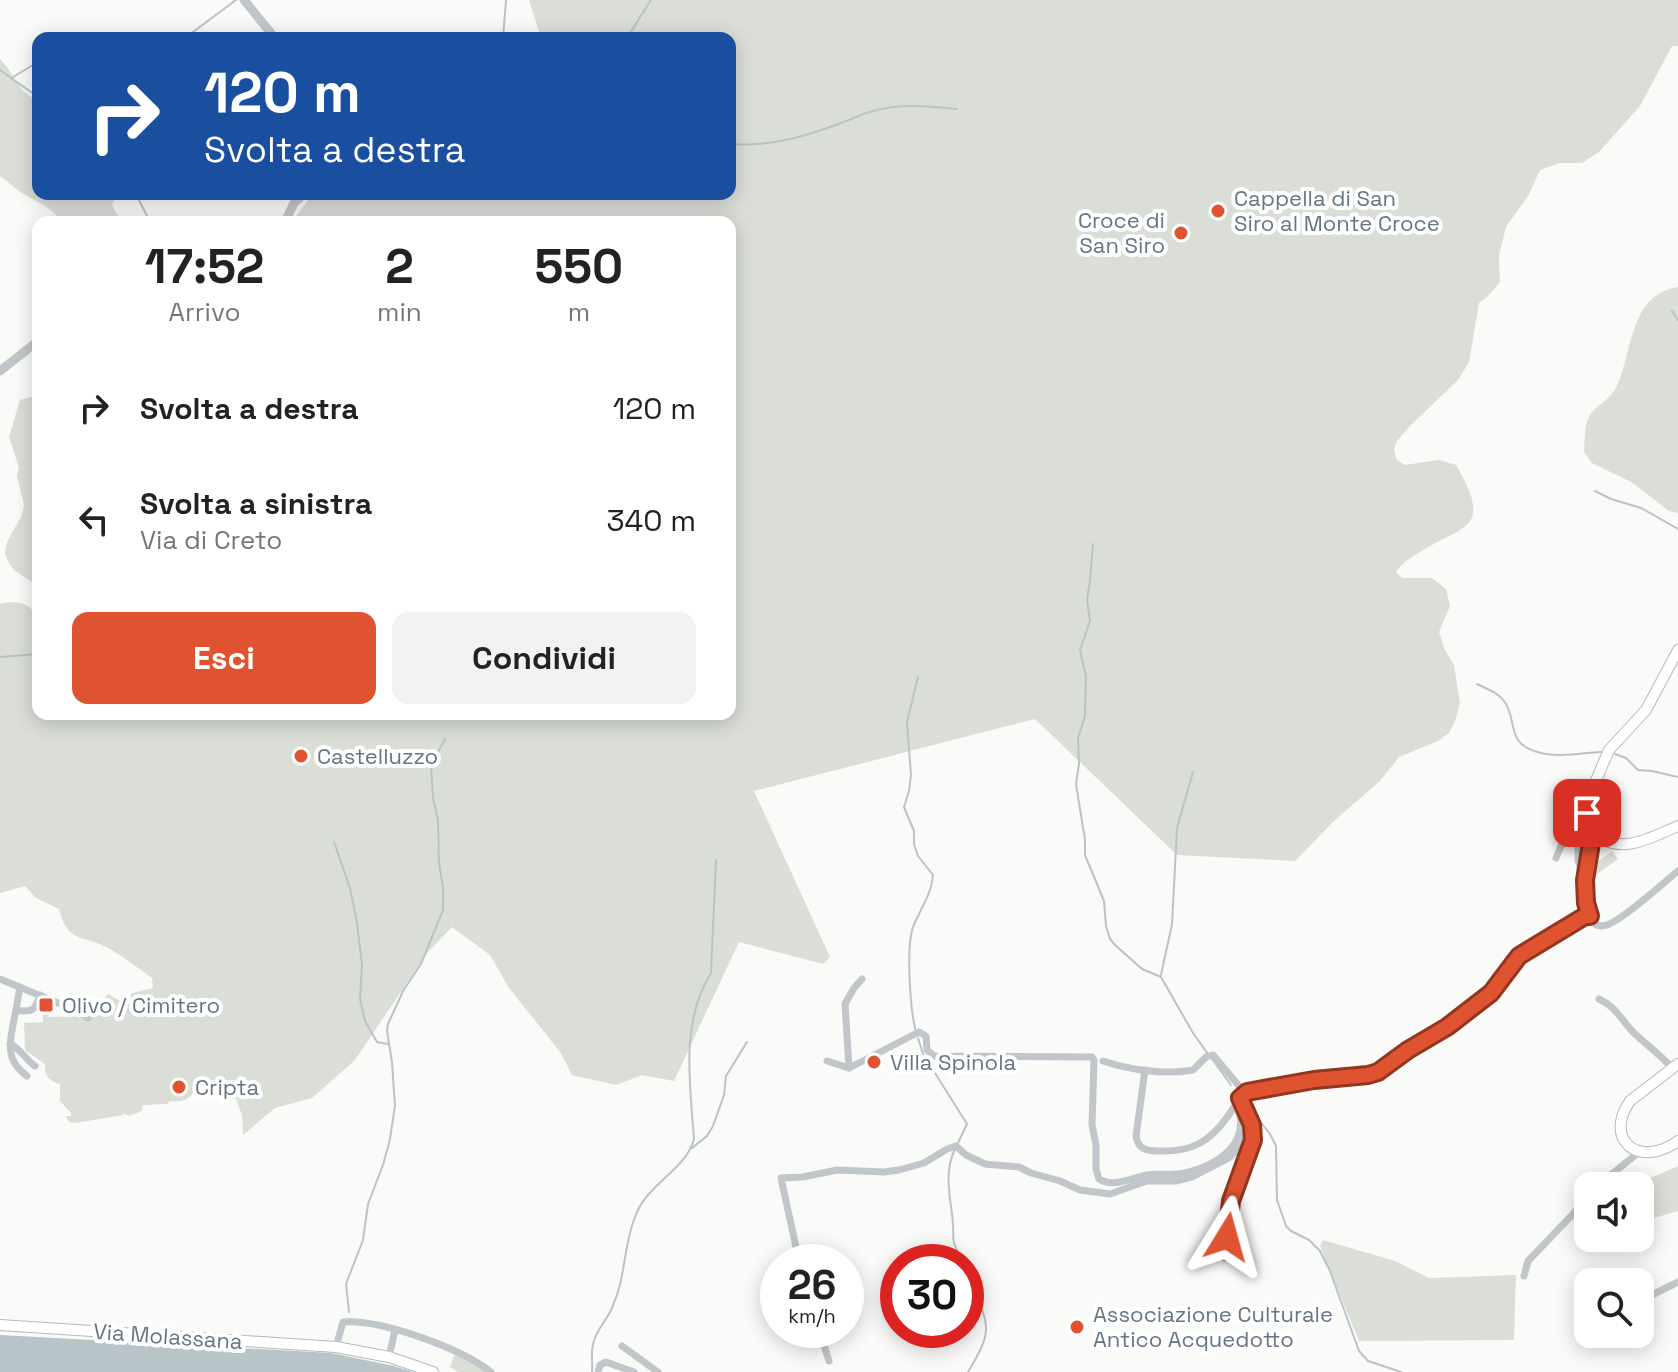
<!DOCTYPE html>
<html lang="it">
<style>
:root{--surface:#fff;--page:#f2f2f2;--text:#222;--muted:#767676;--accent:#e05331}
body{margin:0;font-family:"Space Grotesk",sans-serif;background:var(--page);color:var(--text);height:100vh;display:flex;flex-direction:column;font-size:30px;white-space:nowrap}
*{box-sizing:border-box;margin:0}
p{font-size:26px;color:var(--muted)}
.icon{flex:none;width:44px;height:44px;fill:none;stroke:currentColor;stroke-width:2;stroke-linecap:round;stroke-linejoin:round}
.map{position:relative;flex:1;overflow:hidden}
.sheet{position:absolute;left:32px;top:216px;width:704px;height:504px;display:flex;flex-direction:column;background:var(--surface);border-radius:16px;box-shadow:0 4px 20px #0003}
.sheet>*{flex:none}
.banner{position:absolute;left:32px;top:32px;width:704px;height:168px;border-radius:16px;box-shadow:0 4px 20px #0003;background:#1a4fa0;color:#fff;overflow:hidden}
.tools{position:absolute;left:1574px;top:1172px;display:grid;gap:16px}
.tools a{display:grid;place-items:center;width:80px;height:80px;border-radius:16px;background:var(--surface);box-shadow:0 4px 20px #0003;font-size:40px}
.speed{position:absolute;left:760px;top:1244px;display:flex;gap:16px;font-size:40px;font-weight:700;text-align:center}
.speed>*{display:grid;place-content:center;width:104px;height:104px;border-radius:50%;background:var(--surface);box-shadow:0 4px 20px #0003;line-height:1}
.speed small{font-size:20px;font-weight:400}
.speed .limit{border:12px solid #d22;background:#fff;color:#111}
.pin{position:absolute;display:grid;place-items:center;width:68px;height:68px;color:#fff;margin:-34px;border-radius:16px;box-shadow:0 4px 12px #0006}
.me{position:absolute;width:88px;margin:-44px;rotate:8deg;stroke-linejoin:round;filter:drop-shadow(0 0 6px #0008)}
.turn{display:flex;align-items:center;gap:28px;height:168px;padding:0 40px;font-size:36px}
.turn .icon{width:104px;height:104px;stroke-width:2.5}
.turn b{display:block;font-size:56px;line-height:68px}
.eta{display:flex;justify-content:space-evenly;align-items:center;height:136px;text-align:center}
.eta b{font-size:48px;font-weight:600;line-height:56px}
.primary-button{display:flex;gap:16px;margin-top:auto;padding:16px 40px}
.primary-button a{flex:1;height:92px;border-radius:16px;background:var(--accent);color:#fff;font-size:32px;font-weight:600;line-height:92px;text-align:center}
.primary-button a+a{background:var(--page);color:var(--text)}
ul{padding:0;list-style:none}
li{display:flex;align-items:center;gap:24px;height:112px;padding:0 40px}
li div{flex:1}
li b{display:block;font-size:30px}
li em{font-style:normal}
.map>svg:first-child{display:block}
</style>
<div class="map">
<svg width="1678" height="1372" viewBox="0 0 1678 1372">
<rect width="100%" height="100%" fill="#fafaf8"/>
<g fill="#daded7">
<path d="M529 0H1678V46H1672L1640 106 1599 152 1582 163H1560L1540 170 1528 196 1506 227 1499 255 1500 282 1487 297 1479 303 1469 362 1458 380 1410 426 1396 442 1394 451 1397 460 1405 465 1439 460 1456 465C1495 532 1463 524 1415 555 1407 560 1401 564 1396 572L1402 578H1432L1446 589 1450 606 1439 632 1445 650 1454 665 1460 703 1455 721 1449 733 1438 741 1399 757 1380 781 1334 821 1295 861 1177 855 1035 719 754 791 830 957 823 964 739 942 674 1081 642 1075 616 1085 572 1075 561 1053 509 988 490 955 452 927 427 953 355 1060 312 1098 275 1108 243 1135 242 1115 236 1099 195 1091C187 1101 182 1102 170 1101L167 1104 143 1105 142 1111 129 1116 123 1113 124 1115 75 1123 69 1122 66 1116H71V1113L60 1101V1084C49 1081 44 1075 45 1064L25 1050 24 1023 43 1022V1014H48L49 1017 82 1016 87 1020 108 994 126 1004 132 993 153 988 152 978C138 968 124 957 110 949 84 934 68 945 59 909L36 898 25 886 0 893V604C11 601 28 601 34 613 42 629 38 692 38 714H730V222L292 221 313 194H730V38H541Z"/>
<path d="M0 59C14 72 17 93 38 100V194H117L112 205 121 222H61C50 203 31 201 15 188 10 184 6 180 0 176Z"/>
<path d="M1678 287V513L1669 511 1633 483 1592 463 1584 452C1585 441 1584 423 1590 415 1597 405 1610 399 1616 388 1633 354 1628 295 1678 287Z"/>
<path d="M38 395V582H32L14 570 8 562 5 552 7 542 22 515 24 505 17 476 19 467 9 437 20 400Z"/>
<path d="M1612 851 1618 859 1590 879V867Z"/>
<path d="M1678 1166V1211L1640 1222V1186H1632Z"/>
<path d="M1323 1240 1395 1261 1429 1278 1516 1275 1514 1340 1359 1341 1320 1246Z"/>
<path d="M456 1351 487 1372H458L450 1367Z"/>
</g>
<path fill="#b8c4c8" d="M0 1335 331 1353 394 1366 413 1372H0Z"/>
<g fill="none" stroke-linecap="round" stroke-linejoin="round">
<g stroke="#b8c4c8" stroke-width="2">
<path d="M185 38 236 0"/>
<path d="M503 38 506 0"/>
<path d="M627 38 651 0"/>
<path d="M0 70 38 97"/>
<path d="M13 77 38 62"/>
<path d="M730 144C772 147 808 136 846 121 854 119 861 114 869 112 898 103 928 106 957 109"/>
<path d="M136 194 150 222"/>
<path d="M1672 311 1678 320"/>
<path d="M1595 491 1611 499 1641 508 1678 529"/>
<path d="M1093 544 1090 581 1087 600 1090 621 1080 650 1086 676 1085 716 1078 738 1079 764 1076 784 1085 840V855L1104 901 1106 926 1110 939 1115 945 1142 969 1161 977 1193 1033 1208 1054"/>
<path d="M0 657 38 654"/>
<path d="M1477 684C1487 689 1497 692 1504 701 1518 719 1505 743 1537 752 1557 758 1581 753 1601 752"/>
<path d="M1615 754 1626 758 1638 770 1652 771 1678 777"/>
<path d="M334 842 350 888 357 923 362 965 360 999 365 1021 377 1042 388 1044"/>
<path d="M1161 975 1172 924 1177 828 1193 772"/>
<path d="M916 1032C910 1010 906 947 913 927 920 909 932 894 933 875L918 856 914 844V831L904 807 909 791 911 775 907 722 918 677"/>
<path d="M918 1038 923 1054 967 1124 958 1143"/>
<path d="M1212 1059 1231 1085"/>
<path d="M1247 1105 1270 1134 1276 1146 1277 1200 1286 1226 1291 1231 1309 1240 1320 1251 1330 1271 1359 1351 1368 1361 1401 1372"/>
<path d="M692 1148 707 1136 713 1126 724 1095 726 1076 747 1042"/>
<path d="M955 1149C943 1174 951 1198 953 1224 954 1240 951 1240 959 1254"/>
<path d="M966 1278C968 1289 974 1296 980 1306 994 1332 981 1350 968 1372"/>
<path d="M349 1312 346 1284 363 1240 368 1204 383 1165 390 1139 395 1106 392 1062 387 1031 388 1024 403 991 421 964 443 910V888L439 863 438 820 433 798 431 765 445 739"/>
<path d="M592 1372C593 1361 590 1352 594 1341 597 1329 607 1320 612 1308 615 1301 618 1292 620 1285 626 1259 627 1230 640 1206 654 1181 687 1167 694 1139 690 1084 680 1022 711 973L716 860"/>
</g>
<g stroke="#b3babe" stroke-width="12">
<g id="secondary">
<path d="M1678 650 1646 710 1609 750 1588 799C1586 812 1588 826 1598 835 1621 856 1654 836 1678 826"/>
<path d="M1678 1064 1630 1101C1603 1140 1639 1169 1678 1141"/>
<path d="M0 1325 336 1347 389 1357 433 1372"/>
</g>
</g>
<g stroke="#c1c6ca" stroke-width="7">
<path d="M1593 831C1591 845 1571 936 1607 925 1624 919 1662 884 1678 871"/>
<path d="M1556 858 1561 846 1576 833 1578 836V861L1585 880"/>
<path d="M0 979 82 1013 88 1018"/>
<path d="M20 987 16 1010C32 1013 36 1010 40 995"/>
<path d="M1599 999C1615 1006 1621 1019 1632 1031 1645 1044 1660 1054 1672 1068"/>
<path d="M16 1010C11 1036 2 1059 27 1076"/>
<path d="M10 1044C20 1048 26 1060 35 1066"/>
<path d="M827 1061 849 1068 919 1032 926 1036 927 1050 934 1056 1092 1057 1094 1060 1092 1125 1096 1145V1169L1099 1179C1113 1188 1132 1178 1147 1175 1160 1173 1172 1176 1185 1173 1219 1165 1253 1142 1236 1104"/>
<path d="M1103 1061C1130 1070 1165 1075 1193 1070L1206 1057 1213 1055 1245 1093"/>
<path d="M849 1068 845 1004 854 988 862 979"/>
<path d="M1145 1070 1136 1136C1138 1149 1146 1151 1159 1151 1191 1152 1209 1143 1228 1116 1234 1107 1239 1098 1247 1092L1314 1080 1368 1075 1378 1072 1408 1050 1447 1027 1491 993 1519 956 1585 916H1590"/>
<path d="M1597 1186 1638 1153"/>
<path d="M1225 1258C1227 1239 1226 1219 1231 1201 1238 1175 1263 1143 1247 1117"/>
<path d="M803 1262 796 1247 781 1178 803 1177 837 1170 884 1172 899 1170 924 1163 947 1149 956 1146 966 1155 985 1164 1019 1167 1031 1173 1060 1181 1080 1190 1110 1194 1147 1181H1176L1192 1177 1229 1158 1238 1149 1245 1136 1246 1115 1240 1098"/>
<path d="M1524 1276 1528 1261 1573 1214 1588 1194"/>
<path d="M1640 1301 1678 1282"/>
<path d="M819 1330 829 1361"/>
<path d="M622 1346 658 1372"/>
<path d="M336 1347 343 1322C381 1319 460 1348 491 1372"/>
<path d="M389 1357 395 1330"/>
<path d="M598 1372 600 1365 606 1362 634 1372"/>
</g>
<g stroke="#c1c6ca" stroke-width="9">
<path d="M244 0 275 38"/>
<path d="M285 222 294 203 304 194"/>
<path d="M0 371 38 341"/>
</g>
<use href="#secondary" stroke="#fff" stroke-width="10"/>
</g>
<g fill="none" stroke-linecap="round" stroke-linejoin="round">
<g stroke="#923620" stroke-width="20">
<path id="route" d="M1227 1237 1231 1201 1253 1140 1252 1125 1240 1098 1247 1092 1314 1080 1368 1075 1378 1072 1408 1050 1447 1027 1491 993 1519 956 1585 916H1590L1586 903 1585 880 1593 831 1587 813"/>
</g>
<use href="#route" stroke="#e05331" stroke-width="14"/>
</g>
<g fill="#e05331" stroke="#fff" stroke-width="3">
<circle cx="1218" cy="211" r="8"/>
<circle cx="1181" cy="233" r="8"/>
<circle cx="301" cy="756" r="8"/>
<rect x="38" y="997" width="16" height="16" rx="4"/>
<circle cx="874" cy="1062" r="8"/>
<circle cx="179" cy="1087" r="8"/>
<circle cx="1077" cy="1327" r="8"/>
</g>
<g text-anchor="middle" stroke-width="8" stroke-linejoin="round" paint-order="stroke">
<g font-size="22" fill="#657682" stroke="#fff" text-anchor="start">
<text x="1234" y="206">Cappella di San<tspan x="1234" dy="25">Siro al Monte Croce</tspan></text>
<text x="1165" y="228" text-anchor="end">Croce di<tspan x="1165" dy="25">San Siro</tspan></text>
<text x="317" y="764">Castelluzzo</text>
<text x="62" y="1013">Olivo / Cimitero</text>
<text x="890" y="1070">Villa Spinola</text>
<text x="195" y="1095">Cripta</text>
<text x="1093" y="1322">Associazione Culturale<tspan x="1093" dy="25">Antico Acquedotto</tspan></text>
</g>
<g font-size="22" fill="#657682" stroke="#fff">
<text transform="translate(168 1336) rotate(4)" y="8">Via Molassana</text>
</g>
</g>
</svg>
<div class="tools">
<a><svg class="icon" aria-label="sound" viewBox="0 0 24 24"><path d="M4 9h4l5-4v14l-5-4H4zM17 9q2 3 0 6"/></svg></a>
<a><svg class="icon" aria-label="search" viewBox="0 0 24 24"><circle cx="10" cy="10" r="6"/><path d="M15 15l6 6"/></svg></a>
</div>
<div class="speed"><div>26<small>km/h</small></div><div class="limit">30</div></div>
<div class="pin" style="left:1587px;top:813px;background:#d93025"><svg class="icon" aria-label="arrive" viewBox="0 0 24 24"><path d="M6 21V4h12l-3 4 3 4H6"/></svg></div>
<svg class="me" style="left:1227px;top:1237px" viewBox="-20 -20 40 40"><path d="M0-17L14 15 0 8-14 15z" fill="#e05331" stroke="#fff" stroke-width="4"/></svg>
<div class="banner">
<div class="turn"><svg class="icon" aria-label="right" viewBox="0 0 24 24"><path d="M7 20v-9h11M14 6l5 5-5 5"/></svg><div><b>120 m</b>Svolta a destra</div></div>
</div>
<section class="sheet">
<div class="eta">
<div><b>17:52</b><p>Arrivo</p></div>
<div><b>2</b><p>min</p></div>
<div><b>550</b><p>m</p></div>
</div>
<ul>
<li><svg class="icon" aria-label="right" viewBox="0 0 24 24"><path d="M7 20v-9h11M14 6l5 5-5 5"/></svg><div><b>Svolta a destra</b></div><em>120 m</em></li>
<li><svg class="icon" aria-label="left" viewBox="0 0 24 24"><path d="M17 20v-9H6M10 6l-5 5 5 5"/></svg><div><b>Svolta a sinistra</b><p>Via di Creto</p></div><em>340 m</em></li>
</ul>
<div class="primary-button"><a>Esci</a><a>Condividi</a></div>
</section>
</div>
